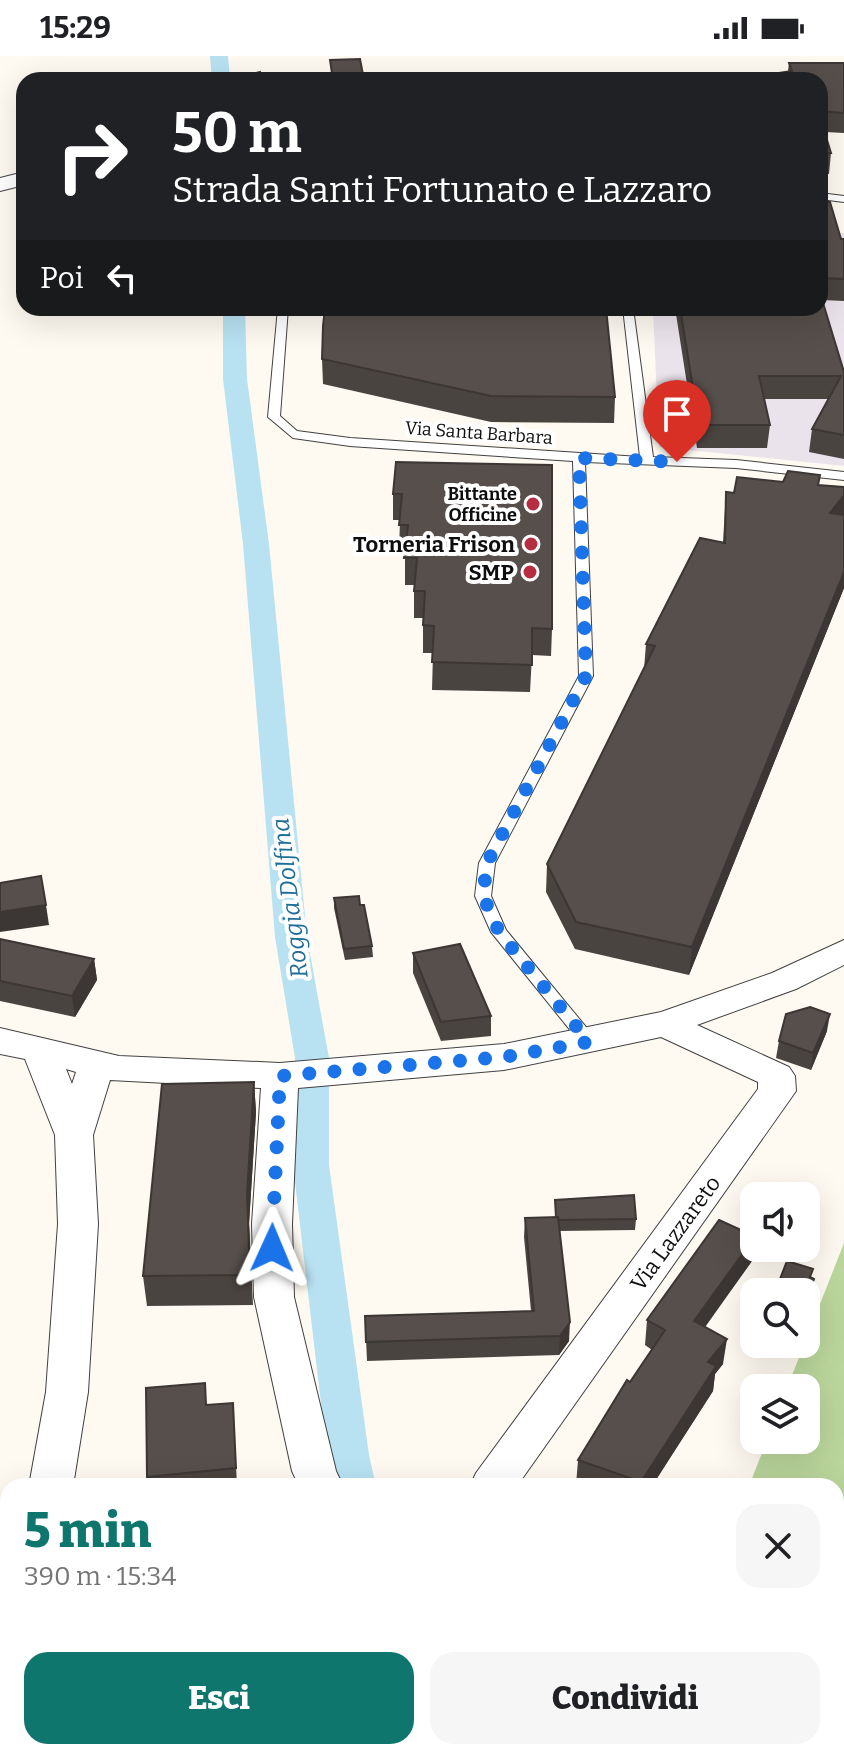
<!DOCTYPE html>
<html lang="it">
<meta charset="utf-8">
<style>
:root{--surface:#fff;--page:#f6f6f6;--text:#202124;--muted:#757577;--accent:#0f766e}
body{margin:0;font-family:Bitter,serif;background:var(--page);color:var(--text);height:100vh;display:flex;flex-direction:column;font-size:30px;white-space:nowrap}
*{box-sizing:border-box;margin:0}
p{font-size:26px;color:var(--muted)}
.icon{flex:none;width:44px;height:44px;fill:none;stroke:currentColor;stroke-width:2;stroke-linecap:round;stroke-linejoin:round}
.map{position:relative;flex:1;overflow:hidden}
.side{position:absolute;left:0px;top:1422px;width:844px;height:282px;display:flex;flex-direction:column;background:var(--surface);border-radius:24px 24px 0 0;box-shadow:0 8px 32px #0002}
.side>*{flex:none}
.hud{position:absolute;left:16px;top:16px;width:812px;height:244px;border-radius:24px;box-shadow:0 8px 32px #0002;background:#202124;color:#fff;overflow:hidden}
.buttons{position:absolute;left:740px;top:1126px;display:grid;gap:16px}
.buttons a{display:grid;place-items:center;width:80px;height:80px;border-radius:16px;background:var(--surface);box-shadow:0 8px 32px #0002;font-size:40px}
.pin{position:absolute;display:grid;place-items:center;width:68px;height:68px;color:#fff;margin:-82px -34px;border-radius:50% 50% 50% 0;rotate:-45deg;box-shadow:0 0 8px #0007}
.pin .icon{rotate:45deg}
.me{position:absolute;width:88px;margin:-44px;rotate:1deg;stroke-linejoin:round;filter:drop-shadow(0 0 6px #0008)}
.turn{display:flex;align-items:center;gap:28px;height:168px;padding:0 24px;font-size:36px}
.turn .icon{width:104px;height:104px;stroke-width:2.5}
.turn b{display:block;font-size:56px;line-height:68px}
.then{display:flex;align-items:center;height:76px;padding:0 24px;background:#0003;gap:16px;font-size:30px}
.round{display:grid;place-items:center;flex:none;width:84px;height:84px;border-radius:24px;background:var(--page)}
.headline{display:flex;align-items:center;justify-content:space-between;height:136px;padding:0 24px}
h1{font-size:48px;font-weight:800;line-height:60px;color:var(--accent)}
.action{display:flex;gap:16px;margin-top:auto;padding:16px 24px}
.action a{flex:1;height:92px;border-radius:24px;background:var(--accent);color:#fff;font-size:32px;font-weight:800;line-height:92px;text-align:center}
.action a+a{background:var(--page);color:var(--text)}
.status{display:flex;justify-content:space-between;align-items:center;height:56px;padding:0 40px;background:var(--surface);direction:ltr}
.status svg{height:22px;fill:currentColor}
.map>svg:first-child{display:block}
</style>
<div class="status"><b>15:29</b><svg viewBox="0 0 49 12"><path d="M0 12V9h3v3zM5 12V6h3v6zM10 12V3h3v9zM15 12V0h3v12zM26 1h20v11H26zM47 4h2v5h-2z"/></svg></div>
<div class="map">
<svg width="844" height="1703" viewBox="0 0 844 1703">
<rect width="100%" height="100%" fill="#fefaf1"/>
<path fill="#ebe3ec" d="M820 175 844 177V410L659 391 653 252H820Z"/>
<path fill="#bbd69c" d="M844 1187V1703H642L644 1696H836V1430H749L767 1384H806V1332H787Z"/>
<g fill="none" stroke-linecap="round" stroke-linejoin="round">
<g fill="#b8e2f2" fill-rule="evenodd">
<path d="M210 0H228L230 24H212Z"/>
<path d="M223 252H245L247 323 269 488 307 881 329 1002V1109L369 1399 376 1430H334L327 1399 293 1109 295 1002 275 881 243 488 223 323Z"/>
</g>
<g stroke="#414141" stroke-width="2">
<g id="service">
<path d="M820 137 844 140V146L820 143Z"/>
<path d="M278 252H288L280 360 297 375 350 382 640 401 623 252H633L653 401 736 404 844 416V424L736 412 585 406 593 620 495 807 491 840 506 874 595 982 598 986 595 990H583L491 876 475 840 479 807 579 620 573 405 350 390 293 382 268 361Z"/>
<path d="M577 1696H601L598 1703H574Z"/>
</g>
</g>
<g stroke="#414141" stroke-width="2">
<g id="minor">
<path d="M24 116V129L0 135V122Z"/>
<path d="M844 884V909L796 933 697 969 789 1011 795 1020 796 1035 517 1430H470L476 1417 758 1033V1026L661 981 504 1014 298 1032 292 1168 294 1241 336 1415 343 1430H299L292 1415 254 1241 252 1168 261 1032 110 1024 93 1079 98 1168 88 1336 73 1430H29L46 1336 58 1168 55 1079 25 1003 0 998V972L119 1000 280 1007 504 988 661 956 772 917ZM66 1013 76 1016 72 1028Z"/>
<path d="M8 1658V1696H30L29 1703H0V1661Z"/>
<path d="M246 1696H332L334 1699 332 1703H250Z"/>
</g>
</g>
<use href="#service" fill="#fff" fill-rule="evenodd"/>
<use href="#minor" fill="#fff" fill-rule="evenodd"/>
</g>
<g fill="#4a4440">
<path d="M789 7H844V77L825 76 831 97 829 118H820V24H772V18L788 15Z"/>
<path d="M820 146 841 183H844V245L822 244 844 316V403L809 396 812 373 828 343H764L770 369 767 392H697L676 258V252H820Z"/>
<path d="M322 303 615 341 614 367 491 366 323 328Z"/>
<path d="M396 406 552 573 551 600 532 599 530 636 432 634 433 597H423V562H414V529H405V495H399L400 464H393V438Z"/>
<path d="M783 426 844 431V532L689 919 575 893 546 836 547 808 644 613 646 588 723 486 726 436 734 437Z"/>
<path d="M334 842 360 849 372 890 373 901 345 904 334 852Z"/>
<path d="M0 883 94 903 97 924 75 961 0 945Z"/>
<path d="M413 897 491 960V980L441 985 413 917Z"/>
<path d="M827 975 811 1014 776 1002 779 985Z"/>
<path d="M254 1026 256 1056 249 1168 253 1249 147 1250 143 1220Z"/>
<path d="M555 1144 636 1163 635 1174 560 1175 569 1285 559 1299 367 1305 365 1260 531 1255 524 1181 525 1162 555 1161Z"/>
<path d="M752 1205 704 1271 723 1308 715 1318 713 1335 652 1430H580L576 1429 578 1404 652 1294 645 1289 647 1264Z"/>
<path d="M233 1347 237 1430H148L147 1421Z"/>
</g>
<g fill="#3c3734">
<path d="M844 439V460L830 457Z"/>
<path d="M844 516V532L689 919 692 891Z"/>
<path d="M46 849 49 869 0 876V856Z"/>
<path d="M94 903 97 924 75 961 72 940Z"/>
<path d="M830 958 827 975 811 1014 813 997Z"/>
<path d="M254 1026 256 1056 249 1168 253 1249 247 1138Z"/>
<path d="M754 1182 752 1205 691 1291 694 1265Z"/>
<path d="M814 1223 812 1234 806 1251V1245Z"/>
<path d="M570 1266 569 1285 559 1299 560 1280Z"/>
<path d="M727 1283 723 1308 715 1318 713 1335 652 1430H641V1426L708 1306Z"/>
<path d="M560 1696H568L567 1703H557Z"/>
</g>
<g fill="#564f4b" stroke="#3c3734" stroke-width="2">
<path d="M360 3 364 24H333L330 4Z"/>
<path d="M789 7H844V57L820 55V24H776L772 18 792 15Z"/>
<path d="M260 16 262 24H244L243 20Z"/>
<path d="M820 61 831 97H820Z"/>
<path d="M820 146H830L841 183H844V223L820 222Z"/>
<path d="M820 237 844 316V379L812 373 841 320H759L770 369H699L680 252H820Z"/>
<path d="M325 252H606L615 341 491 340 322 303 323 270Z"/>
<path d="M396 406 552 409V573L532 572V609L432 606 434 570 423 569 425 535H414L417 502H404L408 469H399L402 438H393Z"/>
<path d="M788 415 820 419 818 429 844 431V439L830 457 844 459V516L692 891 576 866 547 808 655 590 646 588 700 482 725 487 726 436 734 437 737 421 783 426Z"/>
<path d="M41 820 46 849 0 856V827Z"/>
<path d="M359 840 360 849H364L372 890 344 893 334 842Z"/>
<path d="M0 883 94 903 72 940 0 925Z"/>
<path d="M460 888 491 960 441 966 413 897Z"/>
<path d="M810 951 830 958 813 997 779 985 786 958Z"/>
<path d="M254 1026 247 1138 250 1219 143 1220 162 1028Z"/>
<path d="M634 1139 636 1163 559 1164 558 1161H556L555 1144Z"/>
<path d="M558 1161 570 1266 560 1280 366 1286 365 1260 534 1255 525 1162Z"/>
<path d="M719 1164 754 1180V1182L694 1265 727 1283 708 1306 716 1310 641 1426 578 1404 627 1324 630 1326 665 1274 647 1264Z"/>
<path d="M787 1205 813 1213 810 1221 814 1223 806 1245V1236H775Z"/>
<path d="M205 1327 206 1349 233 1347 236 1412 147 1421 146 1332Z"/>
<path d="M388 1696H560L557 1703H384Z"/>
</g>
<g fill="none" stroke-linecap="round" stroke-linejoin="round">
<path stroke="#1a73e8" stroke-width="14" stroke-dasharray="0 25.2" d="M272 1192 280 1020 504 1001 589 986 499 876 483 840 487 807 586 620 579 402 677 406"/>
</g>
<g fill="#b62f41" stroke="#fff" stroke-width="3">
<circle cx="533" cy="448" r="8"/>
<circle cx="531" cy="488" r="8"/>
<circle cx="530" cy="516" r="8"/>
</g>
<g text-anchor="middle" stroke-width="8" stroke-linejoin="round" paint-order="stroke">
<g font-size="18" fill="#0e0e0e" stroke="#fff">
<text transform="translate(479 377) rotate(4)" y="6">Via Santa Barbara</text>
</g>
<g font-size="18" font-weight="bold" fill="#0e0e0e" stroke="#fff" text-anchor="end">
<text x="517" y="444">Bittante<tspan x="517" dy="21">Officine</tspan></text>
</g>
<g font-size="22" font-weight="bold" fill="#0e0e0e" stroke="#fff" text-anchor="end">
<text x="515" y="496">Torneria Frison</text>
<text x="514" y="524">SMP</text>
</g>
<g font-size="22" fill="#0e0e0e" stroke="#fff">
<text transform="translate(675 1177) rotate(-54)" y="8">Via Lazzareto</text>
</g>
<g font-size="24" font-style="italic" fill="#1f6e98" stroke="#fff">
<text transform="translate(290 842) rotate(-97)" y="8">Roggia Dolfina</text>
</g>
</g>
</svg>
<div class="buttons">
<a><svg class="icon" aria-label="sound" viewBox="0 0 24 24"><path d="M4 9h4l5-4v14l-5-4H4zM17 9q2 3 0 6"/></svg></a>
<a><svg class="icon" aria-label="search" viewBox="0 0 24 24"><circle cx="10" cy="10" r="6"/><path d="M15 15l6 6"/></svg></a>
<a><svg class="icon" aria-label="layers" viewBox="0 0 24 24"><path d="M12 4l9 5-9 5-9-5zM3 14l9 5 9-5"/></svg></a>
</div>
<div class="pin" style="left:677px;top:406px;background:#d93025"><svg class="icon" aria-label="arrive" viewBox="0 0 24 24"><path d="M6 21V4h12l-3 4 3 4H6"/></svg></div>
<svg class="me" style="left:272px;top:1192px" viewBox="-20 -20 40 40"><path d="M0-17L14 15 0 8-14 15z" fill="#1a73e8" stroke="#fff" stroke-width="4"/></svg>
<div class="hud">
<div class="turn"><svg class="icon" aria-label="right" viewBox="0 0 24 24"><path d="M7 20v-9h11M14 6l5 5-5 5"/></svg><div><b>50 m</b>Strada Santi Fortunato e Lazzaro</div></div>
<div class="then">Poi<svg class="icon" aria-label="left" viewBox="0 0 24 24"><path d="M17 20v-9H6M10 6l-5 5 5 5"/></svg></div>
</div>
<section class="side">
<div class="headline"><div><h1>5 min</h1><p>390 m · 15:34</p></div><a class="round"><svg class="icon" aria-label="close" viewBox="0 0 24 24"><path d="M6 6l12 12M18 6L6 18"/></svg></a></div>
<div class="action"><a>Esci</a><a>Condividi</a></div>
</section>
</div>
